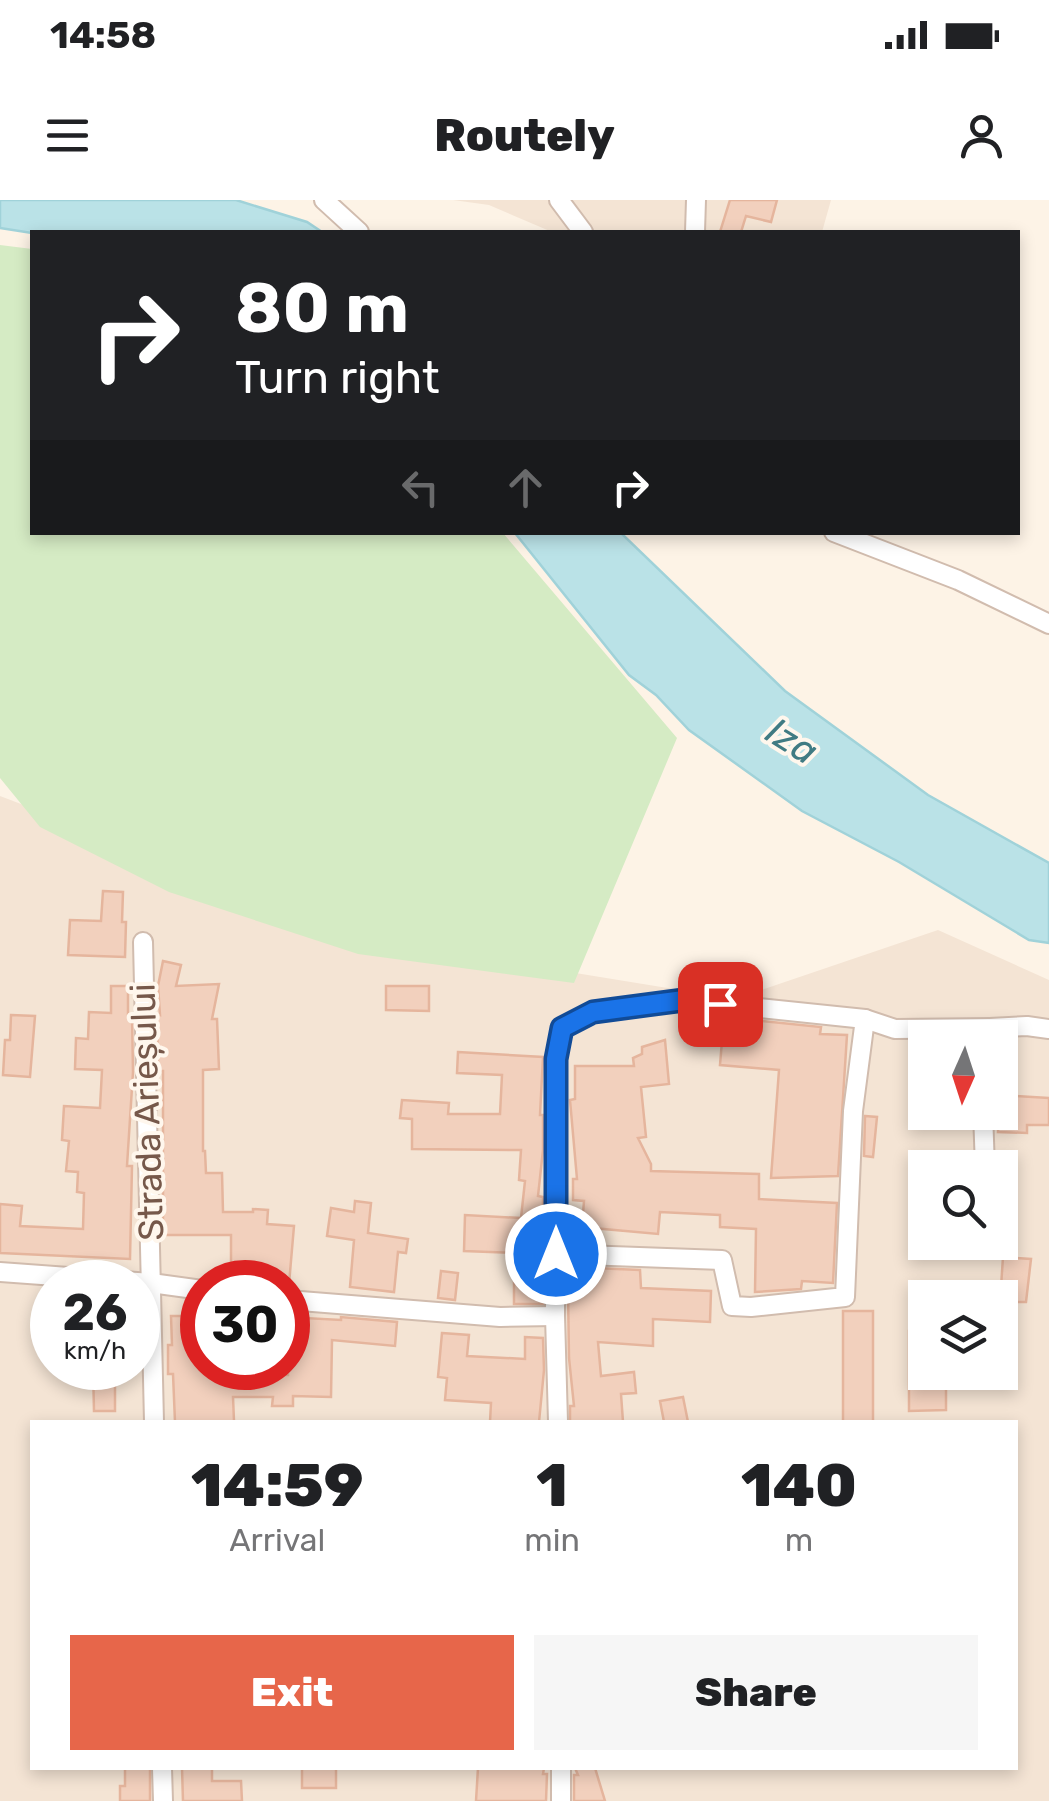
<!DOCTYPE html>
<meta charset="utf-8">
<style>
:root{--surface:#fff;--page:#f6f6f6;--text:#202124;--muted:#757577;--accent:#e7664a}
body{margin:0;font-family:Rubik,sans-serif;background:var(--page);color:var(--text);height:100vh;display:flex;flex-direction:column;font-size:38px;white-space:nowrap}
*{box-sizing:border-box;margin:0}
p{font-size:32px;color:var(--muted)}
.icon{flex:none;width:55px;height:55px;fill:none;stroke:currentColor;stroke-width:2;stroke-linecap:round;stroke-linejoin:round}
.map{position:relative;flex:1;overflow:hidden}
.panel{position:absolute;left:30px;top:1220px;width:988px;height:350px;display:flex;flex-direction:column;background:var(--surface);border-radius:0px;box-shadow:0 5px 15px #0003}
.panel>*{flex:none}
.guide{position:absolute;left:30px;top:30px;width:990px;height:305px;border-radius:0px;box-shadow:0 5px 15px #0003;background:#202124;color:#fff;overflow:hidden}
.needle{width:65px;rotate:183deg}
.fabs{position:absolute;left:908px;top:820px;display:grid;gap:20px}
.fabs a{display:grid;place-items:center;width:110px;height:110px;border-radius:0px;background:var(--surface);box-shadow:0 5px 15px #0003;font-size:50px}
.speed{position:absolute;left:30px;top:1060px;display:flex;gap:20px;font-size:50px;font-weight:700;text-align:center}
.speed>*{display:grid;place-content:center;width:130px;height:130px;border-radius:50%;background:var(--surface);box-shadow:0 5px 15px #0003;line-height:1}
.speed small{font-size:25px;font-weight:400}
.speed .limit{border:15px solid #d22;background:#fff;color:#111}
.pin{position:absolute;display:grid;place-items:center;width:85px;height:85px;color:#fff;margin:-42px;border-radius:20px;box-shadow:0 5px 15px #0006}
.me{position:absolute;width:110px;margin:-55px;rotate:0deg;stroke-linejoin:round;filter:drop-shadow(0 0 8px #0008)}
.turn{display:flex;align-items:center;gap:35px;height:210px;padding:0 40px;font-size:45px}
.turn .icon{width:130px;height:130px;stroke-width:2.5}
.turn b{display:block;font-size:70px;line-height:85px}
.lanes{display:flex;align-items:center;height:95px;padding:0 40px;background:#0003;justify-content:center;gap:50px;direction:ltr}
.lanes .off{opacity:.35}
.eta{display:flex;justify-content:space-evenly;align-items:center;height:170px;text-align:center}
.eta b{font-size:60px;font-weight:800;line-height:70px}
.action{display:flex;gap:20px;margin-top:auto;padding:20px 40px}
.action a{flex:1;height:115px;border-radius:0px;background:var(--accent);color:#fff;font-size:40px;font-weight:800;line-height:115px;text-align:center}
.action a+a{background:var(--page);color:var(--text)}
.status{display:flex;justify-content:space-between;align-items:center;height:70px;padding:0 50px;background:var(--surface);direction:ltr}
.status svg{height:28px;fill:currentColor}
header{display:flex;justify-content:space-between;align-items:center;height:130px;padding:0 40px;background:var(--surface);font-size:45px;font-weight:800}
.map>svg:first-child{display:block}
</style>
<div class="status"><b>14:58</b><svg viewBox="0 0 49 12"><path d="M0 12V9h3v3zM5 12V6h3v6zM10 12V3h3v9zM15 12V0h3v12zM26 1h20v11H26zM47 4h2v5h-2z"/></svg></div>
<header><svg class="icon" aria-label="menu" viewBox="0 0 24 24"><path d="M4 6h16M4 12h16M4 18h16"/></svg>Routely<svg class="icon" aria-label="person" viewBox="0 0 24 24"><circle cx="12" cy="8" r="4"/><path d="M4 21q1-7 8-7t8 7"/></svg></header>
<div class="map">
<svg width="1049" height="1601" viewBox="0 0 1049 1601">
<rect width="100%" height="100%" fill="#fdf3e6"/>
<g fill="#f4e4d4" fill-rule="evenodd">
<path d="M453 0H831L822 32H552L489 5Z"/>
<path d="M0 596 97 633 435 750 735 799 938 730 1049 780V1601H0ZM925 838H1000V912H925ZM925 968H1000V1042H925ZM52 1082H138V1168H52ZM202 1082H288V1168H202ZM925 1098H1000V1172H925ZM32 1222H1015V1568H32Z"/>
</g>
<path fill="#d5ebc4" d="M0 45 32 49V332L503 333 677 538 574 783 358 754 169 692 40 627 0 578Z"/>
<g fill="#bae2e7" stroke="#a0d2d9" stroke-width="2.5">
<path d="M0 0H236L307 22 322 32 32 33 0 28Z"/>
<path d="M515 333H621L785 491 928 595 1049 663V743L1029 740 899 662 802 611 689 530 656 495 629 475Z"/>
</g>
<g fill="#f2d0bd" stroke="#e5b59d" stroke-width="2.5">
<path d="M730 0H777L771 22 746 16 741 32H720Z"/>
<path d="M103 691 123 692 122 722H126L125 757 68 755 70 720 101 721Z"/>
<path d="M163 761 181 765 176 786 219 784 212 819H217L219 869 203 870V951H205L206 973H222L223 1012H253V1009L268 1010 267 1024 294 1026 289 1084 261 1082 262 1072H231V1035H163V871H158L157 814 160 815 158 786Z"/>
<path d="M111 786H128V814H132L133 872 127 966H132L130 1059 0 1053V1004L22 1006 20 1026 83 1029 84 993 77 992 78 972 66 971 69 941 62 940 64 906 100 908 102 870 75 869 76 838 88 839 89 812 111 813Z"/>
<path d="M386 786H429V811L386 810Z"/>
<path d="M11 815 35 816 30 877 3 875 5 840H10Z"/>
<path d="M724 817 821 827 820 834 847 835 838 976 771 978 779 870 720 865Z"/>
<path d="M665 840 669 884 641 887 646 937 638 938 651 964V971L759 974V999L837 1003 833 1083 802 1081 801 1089 755 1092 756 1029 720 1027V1015L660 1012 658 1034 582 1027 584 1001 573 1000V979H577L570 900 575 899V866H634L633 858 642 854V847Z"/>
<path d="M458 852 543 857 540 915H543V950L538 996 543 997V1104H514V1053L464 1051 465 1015 521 1018 525 981 519 980 521 950 412 949V919L400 918 402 900 449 903 448 914H500L502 875 457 873Z"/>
<path d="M1000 895 1049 898V925H1027V933L998 932Z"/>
<path d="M865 916 877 917 873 957 864 956Z"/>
<path d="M355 1001 371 1003 368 1033 408 1039 406 1053 398 1052 394 1092 350 1087 354 1040 327 1036 331 1008 354 1012Z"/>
<path d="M1003 1057 1031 1059 1026 1102H1000Z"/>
<path d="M570 1067 640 1070 641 1088 711 1091 710 1122 653 1119V1146L598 1142 601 1176 634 1172 636 1193 621 1194 623 1222H570V1206H574L569 1158 568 1090H576Z"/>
<path d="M441 1071 458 1073 455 1100 438 1098Z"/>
<rect x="843" y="1111" width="30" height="111"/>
<path d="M171 1116H202V1168H233V1171H255V1174L288 1175V1135H304L305 1118 341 1120V1117L397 1122 395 1146 332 1140 331 1197 293 1196V1206H272L273 1197H233L234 1221 175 1222 173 1174H168V1145H172Z"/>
<path d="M909 1131H925V1178L946 1177V1210L909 1211Z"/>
<path d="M442 1133 469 1135 467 1156 525 1159V1137L543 1138 544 1170 539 1222H490L491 1203 445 1200 447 1178 438 1177Z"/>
<path d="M93 1168H115V1211H94Z"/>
<path d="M683 1197 688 1222H664L660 1201Z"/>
<path d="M125 1568H150V1601H120V1586H125Z"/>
<path d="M182 1568H212V1581H241L242 1601H183Z"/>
<rect x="302" y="1568" width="34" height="20"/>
<path d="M478 1568H544L543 1574H547L546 1601H476Z"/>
<path d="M575 1568H595L605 1601H574V1575H578Z"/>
</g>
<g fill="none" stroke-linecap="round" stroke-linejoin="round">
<g stroke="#d1bcae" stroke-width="22">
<g id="street">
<path d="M324 0 359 32"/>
<path d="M559 0 583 32"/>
<path d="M695 32 696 0"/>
<path d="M834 332 958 380 1049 424"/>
<path d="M143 742 154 1222"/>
<path d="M990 838V828L1027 826 1049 829"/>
<path d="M983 912 985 968"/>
<path d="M989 1042V1046"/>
<path d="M556 1054 722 1060 732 1106 751 1107 845 1097 853 911 865 819"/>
<path d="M0 1072 151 1083 202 1090"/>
<path d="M288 1100 500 1117 555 1116"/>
<path d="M558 1222 555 1116 556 859 562 828 593 813 683 800 865 819 895 829 990 828"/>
<path d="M162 1568 163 1601"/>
<path d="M561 1601V1568"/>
</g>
</g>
<use href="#street" stroke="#fff" stroke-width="18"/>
</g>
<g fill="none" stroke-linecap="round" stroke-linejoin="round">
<g stroke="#114b97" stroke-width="25">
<path id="route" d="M556 1054V859L562 828 593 812 684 800 720 804"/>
</g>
<use href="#route" stroke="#1a73e8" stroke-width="18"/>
</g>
<g text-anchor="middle" stroke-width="8" stroke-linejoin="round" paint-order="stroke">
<g font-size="35" fill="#76584a" stroke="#fff7ed">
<text transform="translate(147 912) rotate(-92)" y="12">Strada Arieșului</text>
</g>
<g font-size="38" font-style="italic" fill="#407b83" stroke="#fff7ed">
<text transform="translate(792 541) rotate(32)" y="13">Iza</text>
</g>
</g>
</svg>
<div class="fabs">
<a><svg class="needle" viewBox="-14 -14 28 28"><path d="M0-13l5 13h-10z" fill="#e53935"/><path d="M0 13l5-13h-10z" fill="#757577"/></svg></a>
<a><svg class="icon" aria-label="search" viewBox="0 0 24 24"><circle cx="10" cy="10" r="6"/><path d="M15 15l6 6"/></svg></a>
<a><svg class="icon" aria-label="layers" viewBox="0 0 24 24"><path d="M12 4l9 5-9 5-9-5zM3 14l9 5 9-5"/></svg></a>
</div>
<div class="speed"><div>26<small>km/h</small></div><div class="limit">30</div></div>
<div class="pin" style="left:720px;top:804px;background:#d93025"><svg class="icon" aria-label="arrive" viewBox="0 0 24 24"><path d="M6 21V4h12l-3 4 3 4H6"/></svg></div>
<svg class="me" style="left:556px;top:1054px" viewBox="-20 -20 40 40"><circle r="17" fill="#1a73e8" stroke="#fff" stroke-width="3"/><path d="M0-11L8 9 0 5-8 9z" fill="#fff"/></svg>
<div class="guide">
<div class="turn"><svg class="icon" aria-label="right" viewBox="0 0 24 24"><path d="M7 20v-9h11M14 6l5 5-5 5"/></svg><div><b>80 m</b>Turn right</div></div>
<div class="lanes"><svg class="icon off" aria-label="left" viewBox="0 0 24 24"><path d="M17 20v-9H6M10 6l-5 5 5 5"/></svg><svg class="icon off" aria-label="ahead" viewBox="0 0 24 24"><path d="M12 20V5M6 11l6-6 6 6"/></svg><svg class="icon" aria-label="right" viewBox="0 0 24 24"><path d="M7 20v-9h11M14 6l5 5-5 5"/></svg></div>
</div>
<section class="panel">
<div class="eta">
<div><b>14:59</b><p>Arrival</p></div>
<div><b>1</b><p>min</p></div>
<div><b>140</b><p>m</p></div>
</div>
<div class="action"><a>Exit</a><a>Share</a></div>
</section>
</div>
